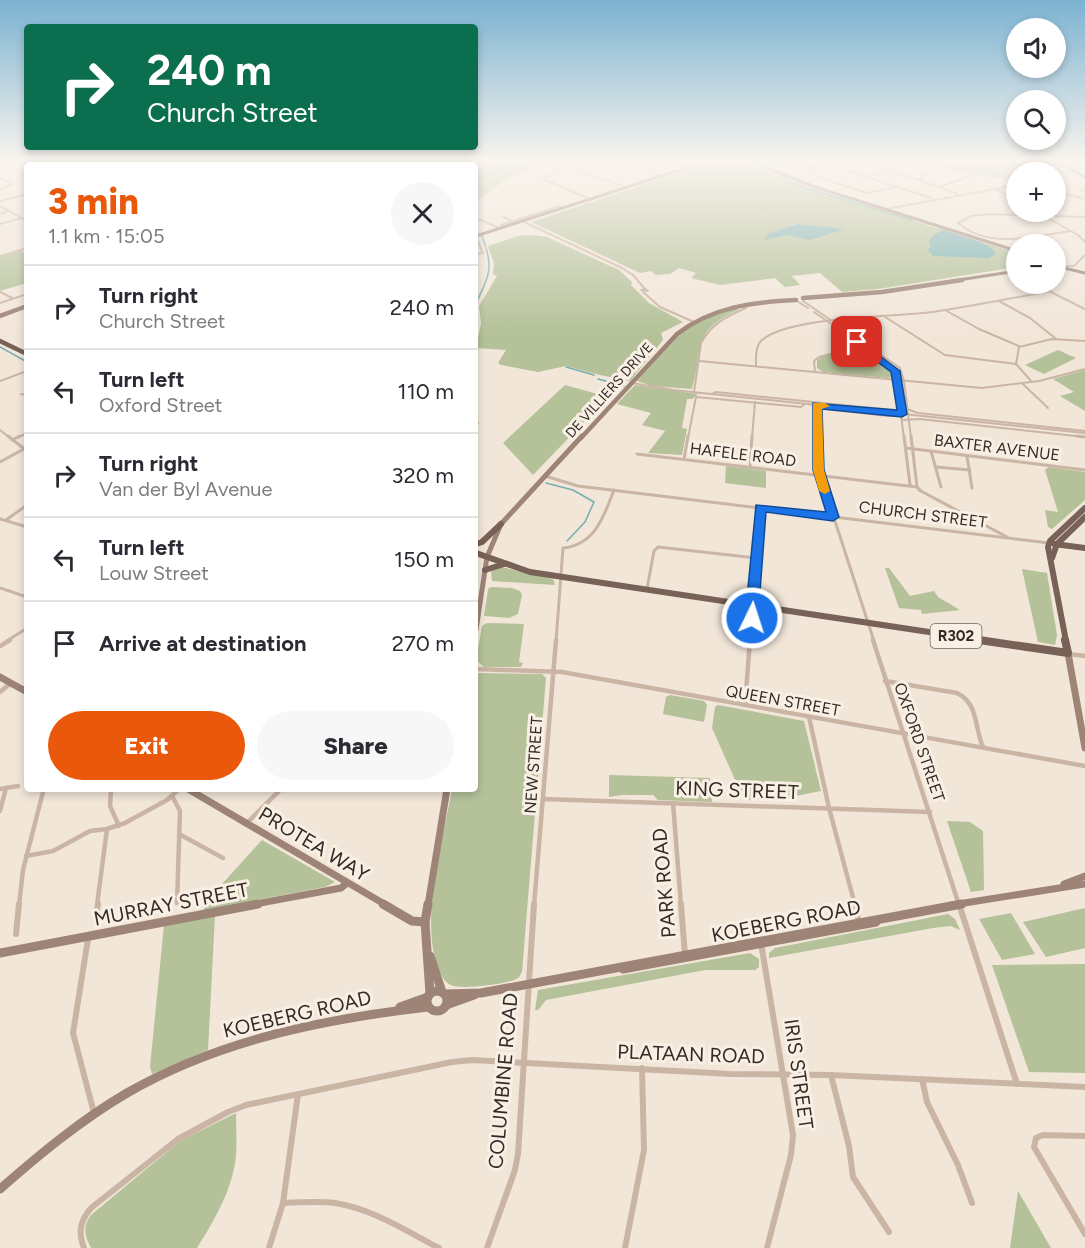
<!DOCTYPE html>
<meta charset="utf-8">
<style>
:root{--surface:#fff;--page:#f7f7f7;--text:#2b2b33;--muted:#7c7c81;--line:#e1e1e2;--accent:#ea580c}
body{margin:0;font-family:Figtree,sans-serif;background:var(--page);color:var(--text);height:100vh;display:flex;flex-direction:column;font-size:22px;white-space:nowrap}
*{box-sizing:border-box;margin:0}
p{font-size:20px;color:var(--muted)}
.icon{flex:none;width:33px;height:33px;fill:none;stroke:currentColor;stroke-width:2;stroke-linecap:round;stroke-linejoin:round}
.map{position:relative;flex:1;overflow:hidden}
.side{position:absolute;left:24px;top:162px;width:454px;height:630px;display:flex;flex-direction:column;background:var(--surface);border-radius:6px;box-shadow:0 3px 9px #0003}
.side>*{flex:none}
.top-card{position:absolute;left:24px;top:24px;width:454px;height:126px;border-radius:6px;box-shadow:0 3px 9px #0003;background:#0b6e4f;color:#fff;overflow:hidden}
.controls{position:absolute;left:1006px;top:18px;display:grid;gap:12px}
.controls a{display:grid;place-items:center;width:60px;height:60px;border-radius:50%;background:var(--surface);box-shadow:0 3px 9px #0003;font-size:30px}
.pin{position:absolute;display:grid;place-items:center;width:51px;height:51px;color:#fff;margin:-26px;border-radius:12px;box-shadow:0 3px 9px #0006}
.me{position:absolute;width:66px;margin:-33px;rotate:4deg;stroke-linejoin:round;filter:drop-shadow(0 0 4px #0008)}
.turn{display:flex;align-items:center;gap:21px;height:126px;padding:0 24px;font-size:27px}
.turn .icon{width:78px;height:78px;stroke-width:2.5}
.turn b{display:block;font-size:42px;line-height:51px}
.round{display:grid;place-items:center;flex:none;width:63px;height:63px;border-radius:32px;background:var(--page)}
.summary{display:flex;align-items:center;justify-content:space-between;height:102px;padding:0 24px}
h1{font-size:36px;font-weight:800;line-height:45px;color:var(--accent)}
.button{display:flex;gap:12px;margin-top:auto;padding:12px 24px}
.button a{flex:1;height:69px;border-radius:36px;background:var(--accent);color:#fff;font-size:24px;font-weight:800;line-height:69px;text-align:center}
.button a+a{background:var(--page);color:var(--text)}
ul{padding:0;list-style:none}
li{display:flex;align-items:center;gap:18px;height:84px;padding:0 24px;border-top:2px solid var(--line)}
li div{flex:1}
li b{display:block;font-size:22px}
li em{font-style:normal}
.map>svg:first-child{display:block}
</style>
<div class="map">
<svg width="1085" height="1248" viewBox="0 0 1085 1248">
<rect width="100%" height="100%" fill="#f2e6d9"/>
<g fill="#b4c199">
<path d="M506 160H547L505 180 476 201V168Z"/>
<path d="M718 160C751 160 784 178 815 189 882 211 950 232 1017 253V267L878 289 842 292 820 273 792 276 800 285 785 287 775 278 720 285 691 278 696 273 679 268 670 274 656 275 651 271 640 273 531 222Z"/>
<path d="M945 160H1015L1038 172H1017V183L939 165Z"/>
<path d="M531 235 547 237 619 270 632 282 631 285 649 303 683 322 661 333 663 340 630 381 600 375 566 366 538 372 501 365 498 363 506 350 476 348 481 323 479 306 497 276 493 274 494 263 488 246 518 236Z"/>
<path d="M20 250 27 255V283L0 291V256Z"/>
<path d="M737 308 738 310C690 332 704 348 692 389L652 386 637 381 678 335 702 319Z"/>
<path d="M855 348C869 350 888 362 894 376L888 378 823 372 817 368V360L825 355Z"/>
<path d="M1058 350 1076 358 1044 374 1025 365Z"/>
<path d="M1085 370V411L1060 396 1074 392 1053 379Z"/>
<path d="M565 385 608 397 533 475 503 443Z"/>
<path d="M635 385 698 394 692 399H687L682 428 687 429 682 455 648 453 665 431 642 425 651 413 617 404Z"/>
<path d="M726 466 766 471V488L725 483Z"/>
<path d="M1049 467 1085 472V500L1052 529 1048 527 1045 510 1058 512 1045 470Z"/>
<path d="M502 567 553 579 555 585 492 581 491 571Z"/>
<path d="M885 568H889L910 596 934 591 938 597 960 610 922 614 921 610 899 608Z"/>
<path d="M1022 569 1047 573 1057 635 1055 645 1038 642Z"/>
<path d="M491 587 512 588 520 591 522 595 518 614 509 618 484 616 488 589Z"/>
<path d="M487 623 524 624 519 662 523 663 521 667H484L476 660 482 626Z"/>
<path d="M479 673 542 674 546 678 522 972C520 975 520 977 516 979 508 984 463 989 454 986 447 984 444 980 441 974 417 927 443 840 452 789H476V675Z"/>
<path d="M670 695 704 701 707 705 704 722 663 714 666 697Z"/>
<path d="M718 705 804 721 821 791 785 798 744 800 712 728 715 707Z"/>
<path d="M609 775 710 778 712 802 658 800 653 795H621L609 797Z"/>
<path d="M947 821 970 822 983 831 984 890 971 892Z"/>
<path d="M262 840 335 882 325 887 204 910V904Z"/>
<path d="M1085 908V948L1046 957 1023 922Z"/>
<path d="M1011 913 1035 954 1002 960 979 919Z"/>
<path d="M948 914 955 919 960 930 951 926 933 928 769 958V953L775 948Z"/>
<path d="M215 915 208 1050 152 1074 150 1067 164 925Z"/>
<path d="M750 953 759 959V967L755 970H705L546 1000 538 1010H535L538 990Z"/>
<path d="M1085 964V1073L1029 1072 992 965Z"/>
<path d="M236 1113C236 1126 237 1141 236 1154 234 1187 214 1221 197 1248H91C85 1236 82 1227 91 1215L180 1141Z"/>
<path d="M1018 1191 1051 1248H1010Z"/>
</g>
<g fill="#77aeaf">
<path d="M798 224 845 229 810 240 787 235 764 240 769 233Z"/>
<path d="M945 230 981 242 992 249 996 254 989 258 933 256 928 250 931 246 929 241 935 234Z"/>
</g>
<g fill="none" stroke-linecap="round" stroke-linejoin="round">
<g stroke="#77aeaf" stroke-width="1.5">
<path d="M753 160 768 166"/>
<path d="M782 177 785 182 912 220"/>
<path d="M476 184 486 176 520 160"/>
<path d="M476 229 478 231"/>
<path d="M940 229 943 230"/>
<path d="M476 303C490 274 494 267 482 236"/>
<path d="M0 347 27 362"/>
<path d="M566 367 594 375"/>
<path d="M598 379 624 386"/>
<path d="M546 483 573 490 594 502 585 522 567 541"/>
</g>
<g stroke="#cab5a5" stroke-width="2">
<path d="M12 160 27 167"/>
<path d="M61 160 74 165"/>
<path d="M106 160 110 165"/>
<path d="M217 160 222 162 235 160"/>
<path d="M614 160 661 176"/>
<path d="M672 160H678"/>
<path d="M787 160 824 179 867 193 898 187"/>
<path d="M823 160 866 177 932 198"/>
<path d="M862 160 958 194"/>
<path d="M1018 160 1040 172"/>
<path d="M426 161 441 165"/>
<path d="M157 164 172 163 177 160"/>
<path d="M0 165 14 162"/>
<path d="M43 165 61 160"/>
<path d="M242 165 267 160"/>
<path d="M349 165 370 160"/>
<path d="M395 165 397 161"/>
<path d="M936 165 975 174 940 187"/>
<path d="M805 168 830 163"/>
<path d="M1056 175 1085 167"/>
<path d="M867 177 891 169 904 160"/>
<path d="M0 178 13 184 0 189"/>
<path d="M919 179 943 160"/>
<path d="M996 190 1017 200"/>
<path d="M1056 191 1085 199"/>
<path d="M1081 191 1085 189"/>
<path d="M590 199 543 179 563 168H572L625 187"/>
<path d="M0 201 27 194"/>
<path d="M0 206 27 221"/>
<path d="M886 209 1017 185"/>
<path d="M1037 212 1078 235 1085 242"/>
<path d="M0 214 8 211"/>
<path d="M504 217 512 221"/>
<path d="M476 218 499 228"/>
<path d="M522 221 622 268 633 275 645 289"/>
<path d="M0 224 22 218"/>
<path d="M501 225 560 206"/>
<path d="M1071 231C1033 236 990 250 958 223L971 216 989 214 1085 217"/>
<path d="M476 237 483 253 476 254"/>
<path d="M0 256 27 248"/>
<path d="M1066 266H1074L1085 255"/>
<path d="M1035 284 1085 309"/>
<path d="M645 289 648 291 641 290Z"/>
<path d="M0 292 12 298"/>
<path d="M643 292 660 307 694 322"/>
<path d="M797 301 808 308"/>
<path d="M803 301 900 368 904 381 911 438"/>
<path d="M999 301 1030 318 1055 338"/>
<path d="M0 303 27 294"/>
<path d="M945 310 979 329 1019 346"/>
<path d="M814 312 889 364 895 371 904 438"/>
<path d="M885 317 945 355 1016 364"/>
<path d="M27 323 25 325 27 327"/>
<path d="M699 361 982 388 1039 381 1085 369"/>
<path d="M756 366C756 358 755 346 762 340 790 316 894 317 933 312 973 306 1012 298 1051 291"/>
<path d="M815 372 814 361 819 357 862 345"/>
<path d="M0 381 27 371"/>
<path d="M1032 382 1016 364 1019 347 1052 339 1085 341"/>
<path d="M632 383 673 390 1085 433"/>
<path d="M1023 384 1048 408"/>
<path d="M694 392 701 343C711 324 727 316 746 308"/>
<path d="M21 394 27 395"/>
<path d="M712 394 716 392 893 410 907 409 918 413 1085 431"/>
<path d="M817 405 818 438"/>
<path d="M817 408 887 416V412"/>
<path d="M887 416H893"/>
<path d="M476 419 478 423 476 426"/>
<path d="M902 420 920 419 1085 437"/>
<path d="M0 430 10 438"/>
<path d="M17 438 27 433"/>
<path d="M688 438 696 397 801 407 805 404"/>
<path d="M752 438 755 402"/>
</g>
<g stroke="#cab5a5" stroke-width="3">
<path d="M8 436 27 451"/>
<path d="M818 436 820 475 874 641"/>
<path d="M904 436 910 485"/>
<path d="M911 436 917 487 921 491"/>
<path d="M1077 436 1085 437"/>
<path d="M12 440 20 436"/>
<path d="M906 448 1085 470"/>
<path d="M931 451 941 487"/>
<path d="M637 454 917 487"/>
<path d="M967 456 972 488"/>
<path d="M684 459 688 436"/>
<path d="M0 462 24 449"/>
<path d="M750 467 752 436"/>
<path d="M936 467 970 470"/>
<path d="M545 476 578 486 1049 543"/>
<path d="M919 490 1007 537"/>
<path d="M0 519 27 527"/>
<path d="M6 520 27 505"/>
<path d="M0 588 27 597"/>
<path d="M647 589 654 551 658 547 756 558"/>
<path d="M7 641 27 628"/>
<path d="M556 641 563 548C595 545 604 516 614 490"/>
<path d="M750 641 760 508"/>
</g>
<g stroke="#cab5a5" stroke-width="4.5">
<path d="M873 640 959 905"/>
<path d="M0 646 10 640"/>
<path d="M1069 654 1085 656"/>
<path d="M476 669 562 672 1085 766"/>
<path d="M885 681 957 693C979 704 974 727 983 747"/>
<path d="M0 692 11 683"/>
<path d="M745 705 750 640"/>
<path d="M809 717 829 808 855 905"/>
<path d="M0 789 18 786"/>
<path d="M111 789 110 806 119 826"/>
<path d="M172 796 180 811 177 903"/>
<path d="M543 799 930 812"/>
<path d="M673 803 681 905"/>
<path d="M0 811 6 788"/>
<path d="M247 823 281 789"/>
<path d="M179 834 223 858"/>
<path d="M26 856 53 851 90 831 107 829 125 823 167 800 179 789"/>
<path d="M19 905 23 870 43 792"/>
<path d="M97 905 107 829"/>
<path d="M534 905 556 640"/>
</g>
<g stroke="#cab5a5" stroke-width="6">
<path d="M681 904 685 955"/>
<path d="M854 904 859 922"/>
<path d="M959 904 1017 1084"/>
<path d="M96 916 98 904"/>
<path d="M16 934 19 904"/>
<path d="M88 939 73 1033 94 1113"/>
<path d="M761 943 793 1135 791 1155 767 1248"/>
<path d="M831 1075 849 1146 853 1177 889 1232"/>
<path d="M922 1079 927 1102 958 1165 972 1203"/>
<path d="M1085 1136 1043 1135 1036 1138 1034 1147 1085 1234"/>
<path d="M283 1203C300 1202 318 1201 335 1203 373 1209 406 1231 439 1248"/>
<path d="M84 1248C78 1232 80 1221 91 1208L178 1139 228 1112 246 1105 452 1062 472 1060 730 1074 831 1075 1085 1087"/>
<path d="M269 1248 283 1203 298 1094"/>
<path d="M487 1248 515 1170 518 1154 534 904"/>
<path d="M625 1248 644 1150 642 1068"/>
</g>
<g stroke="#9d8476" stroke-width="3">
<path d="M747 160 815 187 1017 251"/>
<path d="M1053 160 1085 177"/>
<path d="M376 165 379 160"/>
<path d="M476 236 711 160"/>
<path d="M1056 266 1085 273"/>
<path d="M952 281 1017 271"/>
</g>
<g stroke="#9d8476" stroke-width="4.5">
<path d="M803 298 882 292 962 280"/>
<path d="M0 316 27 306"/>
<path d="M581 438 677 334C712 307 753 302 796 300"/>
</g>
<path stroke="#9d8476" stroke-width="5" d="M476 630 487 557 501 524 582 436"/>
<g stroke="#9d8476" stroke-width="7">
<path d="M1068 653 1085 748"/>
<path d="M0 677 27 692"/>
<path d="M188 789 386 905"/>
<path d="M1064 884 1085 876"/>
<path d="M250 905 341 888 347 883"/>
<path d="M428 905 447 789"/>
<path d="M952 905 1085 884"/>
</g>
<g stroke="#9d8476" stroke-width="9">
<path d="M383 904 412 921 425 922"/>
<path d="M428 904 425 922 430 994"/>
<path d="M0 953 258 904"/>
<path d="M430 956 442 992"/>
<path d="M623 969 876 922"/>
<circle cx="437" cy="1001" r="10"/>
<path d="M445 994 481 993 962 904"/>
<path d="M446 1005 474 995"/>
<path d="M400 1007 428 997"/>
<path d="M0 1189C40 1154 81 1120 127 1093 219 1040 324 1019 428 1007"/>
</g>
<path stroke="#786157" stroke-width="4.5" d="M0 341 27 354"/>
<g stroke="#786157" stroke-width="6">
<path d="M476 544 482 542 501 524"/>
<path d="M1054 544 1085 548"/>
<path d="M476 553 530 572 989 641"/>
<path d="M1052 558 1057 544 1085 517"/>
<path d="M485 570 504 564"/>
<path d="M1066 641 1048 547 1050 541 1085 508"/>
</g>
<path stroke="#786157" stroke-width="8" d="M979 640 1068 653 1065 640"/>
</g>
<linearGradient id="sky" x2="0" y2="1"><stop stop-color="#7bb2d1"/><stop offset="0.48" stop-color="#f9f4ee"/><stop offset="1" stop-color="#f9f4ee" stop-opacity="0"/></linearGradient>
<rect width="1085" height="334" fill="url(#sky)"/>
<path fill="#1a73e8" stroke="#114b97" stroke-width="1.5" d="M857 339 900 371 907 414 902 417 822 409 824 470 839 517 833 521 766 512 758 618 756 621H747L745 618 756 505 826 512 813 470V403L897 410 891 372 854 344 852 342Z"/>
<path fill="#f59e0b" d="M813 403H825L830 406 822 409 824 470 830 491 825 494 819 491 813 470Z"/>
<g text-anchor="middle" stroke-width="6" stroke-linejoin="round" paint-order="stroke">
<g font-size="14" fill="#352b26" stroke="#f9f0e5">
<text transform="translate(609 390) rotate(-48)" y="5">DE VILLIERS DRIVE</text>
</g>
<rect fill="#f9f0e5" stroke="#70665f" stroke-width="1.5" x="930.5" y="624" width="51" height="24" rx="4.5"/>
<g font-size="15" font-weight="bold" fill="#352b26">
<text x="956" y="641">R302</text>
</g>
<g font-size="16" fill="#352b26" stroke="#f9f0e5">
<text transform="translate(997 447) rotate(7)" y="6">BAXTER AVENUE</text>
<text transform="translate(743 454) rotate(7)" y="6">HAFELE ROAD</text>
<text transform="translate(923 514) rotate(7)" y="6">CHURCH STREET</text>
<text transform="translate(783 700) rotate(10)" y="6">QUEEN STREET</text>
<text transform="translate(920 742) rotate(71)" y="6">OXFORD STREET</text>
<text transform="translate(533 765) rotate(-86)" y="6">NEW STREET</text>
</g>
<g font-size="20" fill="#352b26" stroke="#f9f0e5">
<text transform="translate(737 790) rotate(2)" y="7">KING STREET</text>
<text transform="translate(314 844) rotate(31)" y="7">PROTEA WAY</text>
<text transform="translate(664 883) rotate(-95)" y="7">PARK ROAD</text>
<text transform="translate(171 904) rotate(-11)" y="7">MURRAY STREET</text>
<text transform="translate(786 921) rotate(-11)" y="7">KOEBERG ROAD</text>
<text transform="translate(297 1014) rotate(-13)" y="7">KOEBERG ROAD</text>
<text transform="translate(691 1054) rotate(2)" y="7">PLATAAN ROAD</text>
<text transform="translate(799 1074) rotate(82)" y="7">IRIS STREET</text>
<text transform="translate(503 1081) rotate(-85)" y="7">COLUMBINE ROAD</text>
</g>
</g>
</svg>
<div class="controls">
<a><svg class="icon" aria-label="sound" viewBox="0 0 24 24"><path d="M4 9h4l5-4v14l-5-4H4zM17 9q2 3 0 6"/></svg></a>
<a><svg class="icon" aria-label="search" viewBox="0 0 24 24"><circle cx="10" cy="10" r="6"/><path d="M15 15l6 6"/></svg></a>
<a>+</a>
<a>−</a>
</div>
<div class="pin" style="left:857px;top:342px;background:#d93025"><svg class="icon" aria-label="arrive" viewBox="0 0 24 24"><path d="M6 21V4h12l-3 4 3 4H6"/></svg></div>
<svg class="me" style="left:752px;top:618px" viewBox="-20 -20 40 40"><circle r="17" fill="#1a73e8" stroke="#fff" stroke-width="3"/><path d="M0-11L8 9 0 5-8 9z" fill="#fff"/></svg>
<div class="top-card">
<div class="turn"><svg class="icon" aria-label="right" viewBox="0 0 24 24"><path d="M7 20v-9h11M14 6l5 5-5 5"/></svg><div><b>240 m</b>Church Street</div></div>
</div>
<section class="side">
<div class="summary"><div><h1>3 min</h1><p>1.1 km · 15:05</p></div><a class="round"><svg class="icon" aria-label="close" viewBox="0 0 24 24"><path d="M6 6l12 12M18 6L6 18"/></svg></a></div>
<ul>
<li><svg class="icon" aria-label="right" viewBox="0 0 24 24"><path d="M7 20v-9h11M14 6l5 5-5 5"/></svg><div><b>Turn right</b><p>Church Street</p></div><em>240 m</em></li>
<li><svg class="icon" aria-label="left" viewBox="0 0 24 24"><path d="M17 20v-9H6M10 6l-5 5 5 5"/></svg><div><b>Turn left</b><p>Oxford Street</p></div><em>110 m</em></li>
<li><svg class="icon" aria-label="right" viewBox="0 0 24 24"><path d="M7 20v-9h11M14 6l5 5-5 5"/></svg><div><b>Turn right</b><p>Van der Byl Avenue</p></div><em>320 m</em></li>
<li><svg class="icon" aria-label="left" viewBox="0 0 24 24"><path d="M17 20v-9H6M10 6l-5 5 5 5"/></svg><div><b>Turn left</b><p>Louw Street</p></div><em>150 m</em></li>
<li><svg class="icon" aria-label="arrive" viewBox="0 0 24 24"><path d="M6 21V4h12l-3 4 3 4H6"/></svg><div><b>Arrive at destination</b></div><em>270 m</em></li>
</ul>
<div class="button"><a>Exit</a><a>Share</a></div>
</section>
</div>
